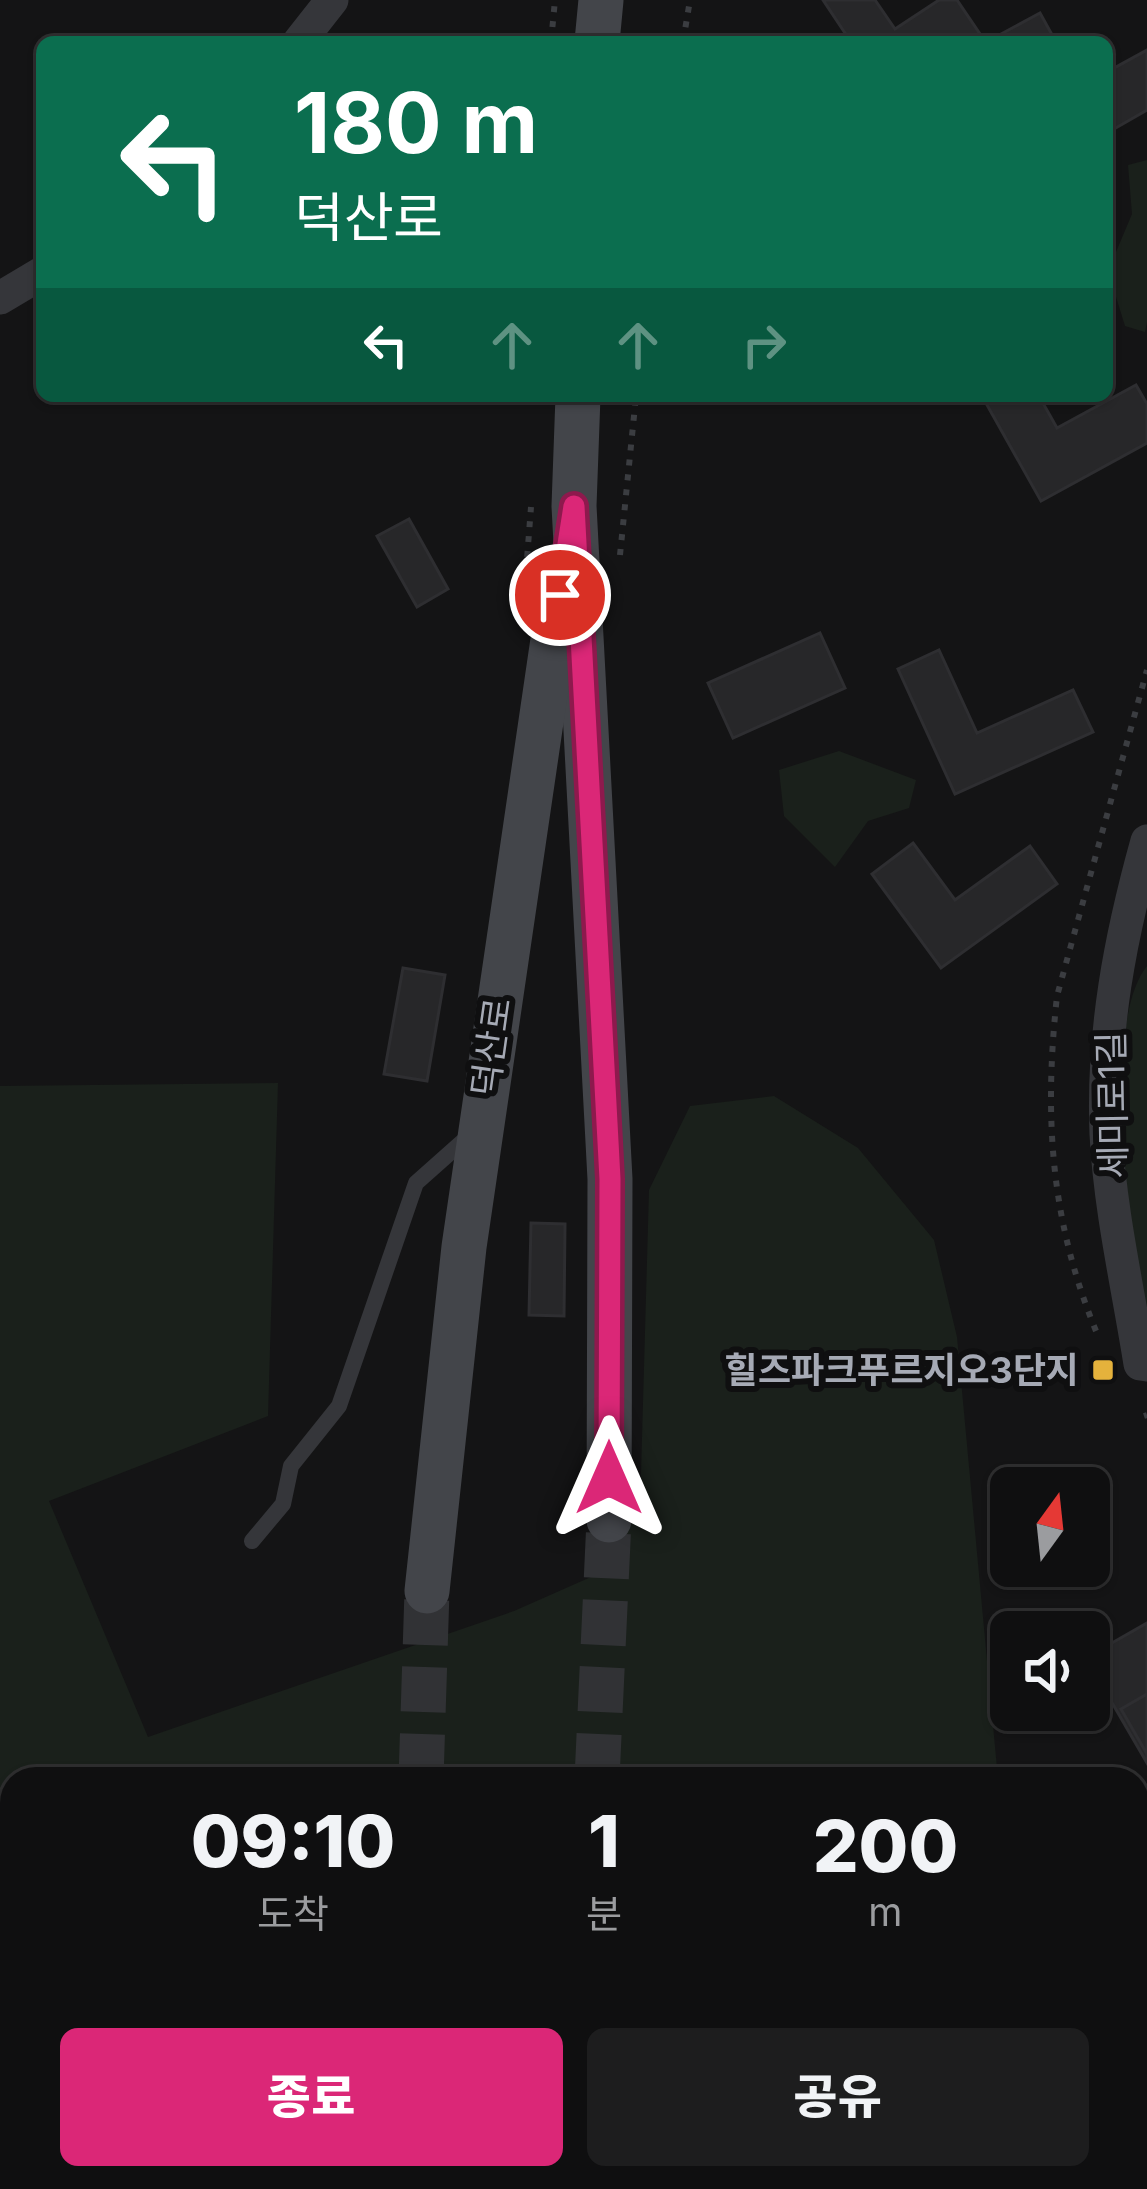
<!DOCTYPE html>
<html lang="ko">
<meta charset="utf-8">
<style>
:root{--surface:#0f0f10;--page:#1d1d1e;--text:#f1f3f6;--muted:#9b9c9f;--line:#2f2f30;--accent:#db2777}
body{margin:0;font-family:Inter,"Noto Sans KR",sans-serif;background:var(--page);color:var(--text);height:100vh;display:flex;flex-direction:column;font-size:45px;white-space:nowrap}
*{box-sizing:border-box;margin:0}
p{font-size:39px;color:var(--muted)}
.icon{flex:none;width:66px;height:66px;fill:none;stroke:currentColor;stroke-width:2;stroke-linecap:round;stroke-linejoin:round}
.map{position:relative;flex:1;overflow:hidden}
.drawer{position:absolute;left:0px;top:1767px;width:1149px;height:423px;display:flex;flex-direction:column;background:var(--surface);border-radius:36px 36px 0 0;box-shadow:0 3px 9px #0004,0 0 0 3px var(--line)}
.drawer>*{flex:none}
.hud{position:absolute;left:36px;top:36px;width:1077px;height:366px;border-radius:18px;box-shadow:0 3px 9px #0004,0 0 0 3px var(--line);background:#0b6e4f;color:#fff;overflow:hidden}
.needle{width:78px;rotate:15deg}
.controls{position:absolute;left:990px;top:1467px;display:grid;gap:24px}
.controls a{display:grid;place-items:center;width:120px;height:120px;border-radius:18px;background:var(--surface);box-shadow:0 3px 9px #0004,0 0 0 3px var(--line);font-size:60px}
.pin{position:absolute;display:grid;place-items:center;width:102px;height:102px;color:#fff;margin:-51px;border:6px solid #fff;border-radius:50%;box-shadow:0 3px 12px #0007}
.me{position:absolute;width:132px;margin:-66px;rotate:0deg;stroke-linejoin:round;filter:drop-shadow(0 0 9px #0008)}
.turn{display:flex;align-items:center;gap:42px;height:252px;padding:0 60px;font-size:54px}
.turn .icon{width:156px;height:156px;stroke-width:2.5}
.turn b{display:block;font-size:84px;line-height:102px}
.lanes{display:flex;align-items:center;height:114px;padding:0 60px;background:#0003;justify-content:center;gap:60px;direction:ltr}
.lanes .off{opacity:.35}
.eta{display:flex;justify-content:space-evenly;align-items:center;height:204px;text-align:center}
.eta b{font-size:72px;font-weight:800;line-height:84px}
.button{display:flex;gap:24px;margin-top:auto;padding:24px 60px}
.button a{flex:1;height:138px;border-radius:18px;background:var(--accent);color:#fff;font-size:48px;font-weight:800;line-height:138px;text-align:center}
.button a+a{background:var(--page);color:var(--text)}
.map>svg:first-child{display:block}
</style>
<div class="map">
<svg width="1147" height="2189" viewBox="0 0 1147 2189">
<rect width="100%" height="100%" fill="#141415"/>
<g fill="#1a201b">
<path d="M1147 160V322L1145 332 1125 326 1108 271 1132 214 1128 165Z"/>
<path d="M839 751 916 780 909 808 868 821 835 867 784 816 779 770Z"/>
<path d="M1147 966V1319L1140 1308C1132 1231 1100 1025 1147 966Z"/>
<path d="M278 1083 268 1416 49 1501 148 1737 514 1611 600 1573 640 1509 649 1190 690 1106 774 1096 858 1148 934 1240 957 1337 998 1779H12V2178H934L939 2185 971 2189H0V1086Z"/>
</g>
<g fill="#272729" stroke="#2e2e31" stroke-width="3">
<path d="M823 0H875L895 29 939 0H957L982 37 975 42H851Z"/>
<path d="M1040 13 1056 42 988 41Z"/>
<path d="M1147 50V110L1107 133V72Z"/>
<path d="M1136 385 1147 404V443L1041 501 982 396H1039L1057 428Z"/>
<path d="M409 519 448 589 417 607 377 536Z"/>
<path d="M820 633 845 688 733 738 708 683Z"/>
<path d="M939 650 977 733 1073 690 1093 732 955 794 898 669Z"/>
<path d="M913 843 955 900 1030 846 1057 884 941 968 872 874Z"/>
<path d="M403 968 445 975 427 1081 384 1074Z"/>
<path d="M531 1223 565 1224 564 1316 529 1315Z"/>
<path d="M1147 1623V1763L1089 1663V1656Z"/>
<path d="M1147 1694V1754L1121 1709Z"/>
<path d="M1147 1920V2000L1146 2001 1137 1985V1926Z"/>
</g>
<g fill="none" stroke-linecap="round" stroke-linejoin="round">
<g stroke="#313235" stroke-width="45" stroke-dasharray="45 22" stroke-linecap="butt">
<path d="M421 1779 427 1591"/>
<path d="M597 1779 609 1520"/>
<path d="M408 2189V2178"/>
<path d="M579 2189V2178"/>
</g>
<g stroke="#3b3d41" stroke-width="6" stroke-dasharray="6 9" stroke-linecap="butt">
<path d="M551 42 555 0"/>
<path d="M683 42 690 0"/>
<path d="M620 555 636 396"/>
<path d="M526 572 531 507"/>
<path d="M1096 1331C1050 1219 1044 1115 1057 996L1147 670"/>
<path d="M1144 1416 1147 1415"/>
<path d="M1137 1845 1147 1839"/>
<path d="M1137 2050 1147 2045"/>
<path d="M1137 2064 1147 2069"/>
</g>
<path stroke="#35363a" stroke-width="16" d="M252 1541 283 1504 291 1466 339 1406 416 1183 470 1135"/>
<g stroke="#35363a" stroke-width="33">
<path d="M299 42 332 0"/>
<path d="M0 298 42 273"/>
<path d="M1147 841C1120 938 1102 1032 1106 1134 1110 1211 1128 1288 1140 1364L1147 1365"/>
</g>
<g stroke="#43454a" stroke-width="45">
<path d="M597 42 601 0"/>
<path d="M578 396 574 506 610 1179 609 1520"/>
<path d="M427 1591 464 1247 560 592"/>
</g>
</g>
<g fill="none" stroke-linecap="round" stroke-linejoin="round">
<g stroke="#8e194d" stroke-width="30">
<path id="route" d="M560 595 574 506 610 1179 609 1478"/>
</g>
<use href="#route" stroke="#db2777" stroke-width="21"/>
</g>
<rect fill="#e5b23c" stroke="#0f0f10" stroke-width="4.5" x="1091" y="1358" width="24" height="24" rx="6"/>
<g text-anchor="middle" stroke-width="12" stroke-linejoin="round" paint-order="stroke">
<g font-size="36" fill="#a6aab5" stroke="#0f0f10">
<text transform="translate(491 1047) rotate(-82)" y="13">덕산로</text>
<text transform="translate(1112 1105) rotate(-91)" y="13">세미로1길</text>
</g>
<g font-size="36" font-weight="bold" fill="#a6aab5" stroke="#0f0f10" text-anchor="end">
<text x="1079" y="1383">힐즈파크푸르지오3단지</text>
</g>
</g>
</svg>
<div class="controls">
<a><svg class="needle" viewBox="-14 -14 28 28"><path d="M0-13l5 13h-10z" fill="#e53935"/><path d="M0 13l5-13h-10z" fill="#9b9c9f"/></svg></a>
<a><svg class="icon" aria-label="sound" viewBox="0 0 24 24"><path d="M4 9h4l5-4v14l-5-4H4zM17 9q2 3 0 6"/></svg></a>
</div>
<div class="pin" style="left:560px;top:595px;background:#d93025"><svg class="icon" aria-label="arrive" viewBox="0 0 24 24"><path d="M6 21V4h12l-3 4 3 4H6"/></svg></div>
<svg class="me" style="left:609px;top:1478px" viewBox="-20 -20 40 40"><path d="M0-17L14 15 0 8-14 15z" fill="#db2777" stroke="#fff" stroke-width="4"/></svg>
<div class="hud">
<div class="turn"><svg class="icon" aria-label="left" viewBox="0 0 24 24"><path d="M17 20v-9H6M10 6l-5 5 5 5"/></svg><div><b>180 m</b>덕산로</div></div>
<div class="lanes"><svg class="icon" aria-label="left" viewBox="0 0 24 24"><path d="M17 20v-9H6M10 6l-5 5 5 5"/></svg><svg class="icon off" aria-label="ahead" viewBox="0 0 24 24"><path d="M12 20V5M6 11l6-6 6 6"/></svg><svg class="icon off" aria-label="ahead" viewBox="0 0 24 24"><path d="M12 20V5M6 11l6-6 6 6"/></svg><svg class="icon off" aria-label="right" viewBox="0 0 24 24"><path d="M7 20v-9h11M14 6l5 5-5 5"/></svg></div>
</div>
<section class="drawer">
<div class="eta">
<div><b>09:10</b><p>도착</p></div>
<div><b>1</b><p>분</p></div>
<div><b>200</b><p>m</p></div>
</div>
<div class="button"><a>종료</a><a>공유</a></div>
</section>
</div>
